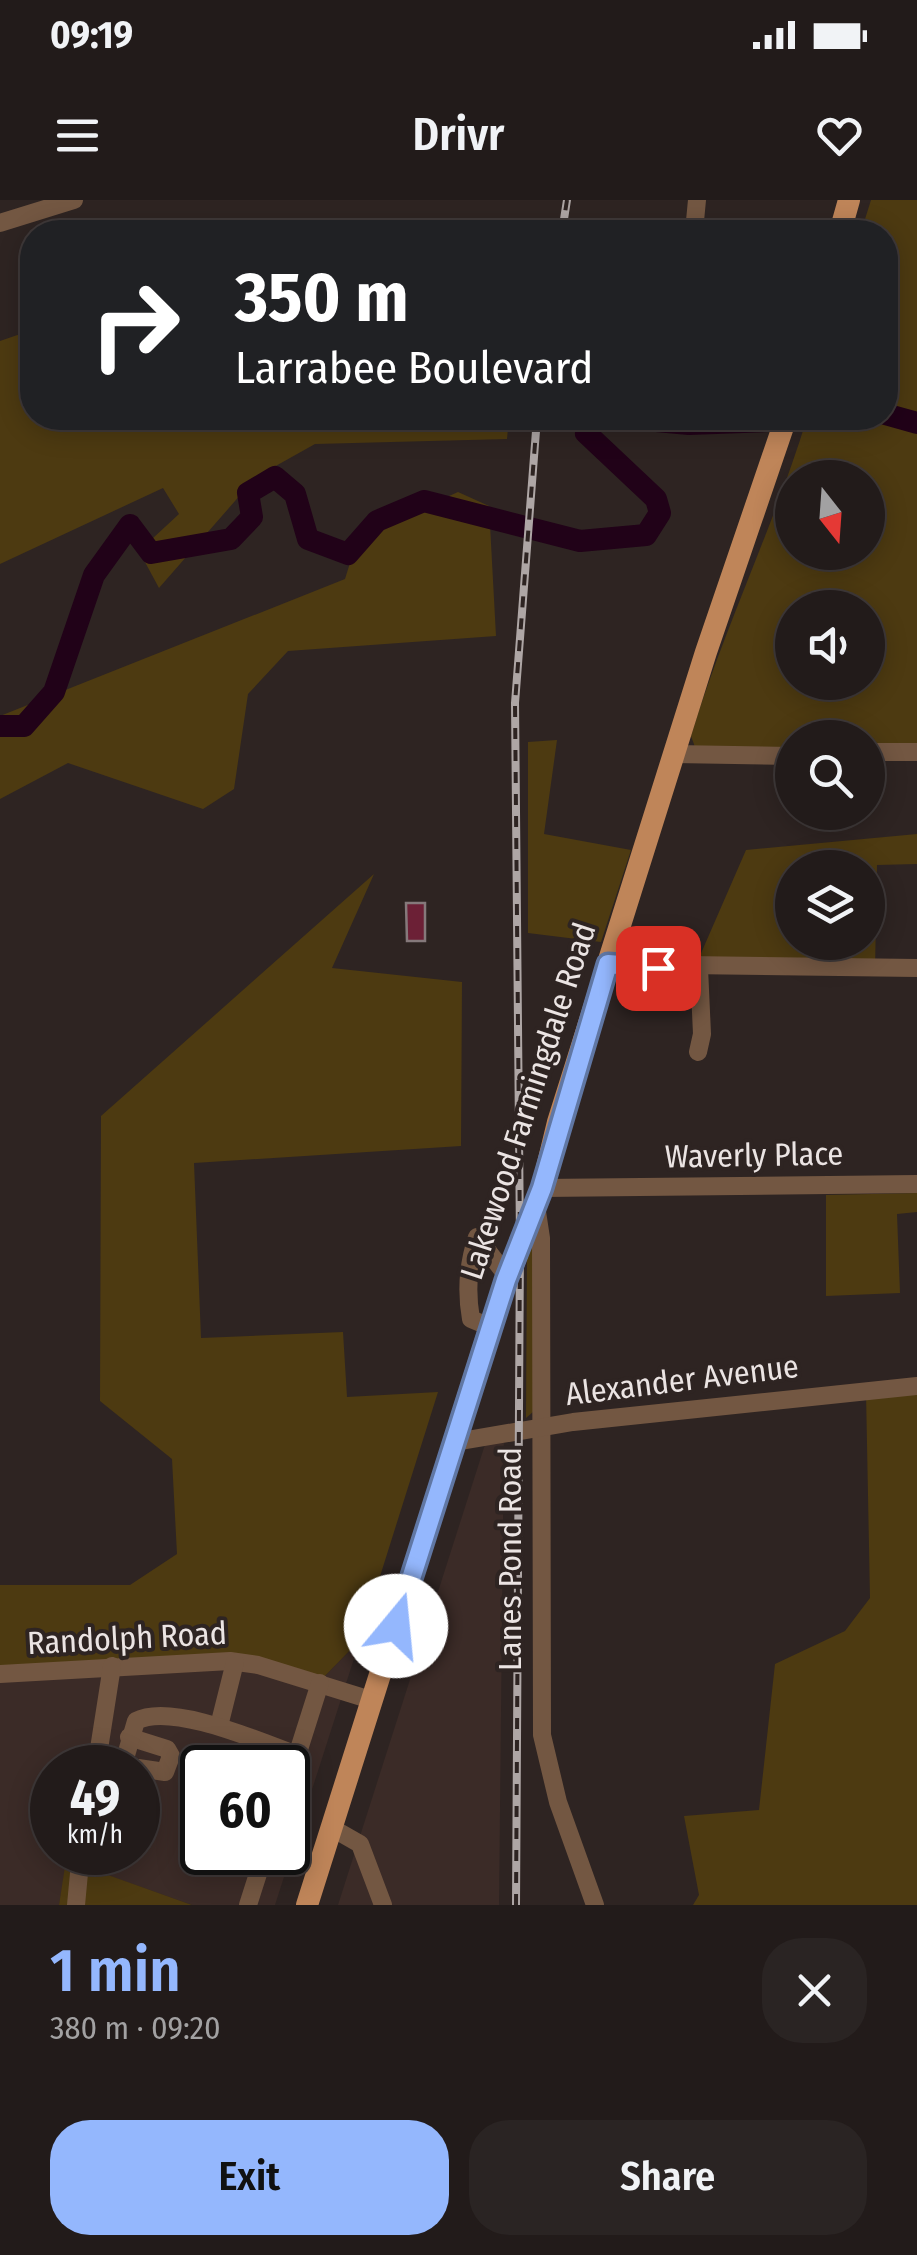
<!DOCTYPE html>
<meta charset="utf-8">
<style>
:root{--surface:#221b1a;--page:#2a2423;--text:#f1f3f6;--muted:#a2a1a2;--line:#3f3939;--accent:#94b7fd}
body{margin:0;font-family:"Fira Sans Condensed",sans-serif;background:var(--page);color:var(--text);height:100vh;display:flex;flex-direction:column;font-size:38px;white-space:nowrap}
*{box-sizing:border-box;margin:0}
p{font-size:32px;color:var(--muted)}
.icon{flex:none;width:55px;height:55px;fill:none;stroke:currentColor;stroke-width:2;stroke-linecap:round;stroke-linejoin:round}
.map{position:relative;height:1705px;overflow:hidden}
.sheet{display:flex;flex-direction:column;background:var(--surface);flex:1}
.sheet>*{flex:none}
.top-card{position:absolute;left:20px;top:20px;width:878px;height:210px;border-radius:40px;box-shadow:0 5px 25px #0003,0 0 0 2px var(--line);background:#202124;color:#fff;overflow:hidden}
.needle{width:65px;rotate:163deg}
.fabs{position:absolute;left:775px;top:260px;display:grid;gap:20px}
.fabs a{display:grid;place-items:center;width:110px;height:110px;border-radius:50%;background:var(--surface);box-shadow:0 5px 25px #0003,0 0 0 2px var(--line);font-size:50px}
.speed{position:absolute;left:30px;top:1545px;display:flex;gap:20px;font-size:50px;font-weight:700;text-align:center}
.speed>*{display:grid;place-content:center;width:130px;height:130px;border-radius:50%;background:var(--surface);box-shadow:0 5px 25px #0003,0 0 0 2px var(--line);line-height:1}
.speed small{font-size:25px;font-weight:400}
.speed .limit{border:5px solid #111;border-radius:15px;background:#fff;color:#111}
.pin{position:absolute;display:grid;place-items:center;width:85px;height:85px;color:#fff;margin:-42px;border-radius:20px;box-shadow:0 5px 15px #0006}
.me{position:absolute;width:110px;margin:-55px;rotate:17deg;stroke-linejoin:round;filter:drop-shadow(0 0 8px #0008)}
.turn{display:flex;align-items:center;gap:35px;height:210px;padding:0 50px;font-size:45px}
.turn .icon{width:130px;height:130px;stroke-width:2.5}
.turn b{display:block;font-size:70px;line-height:85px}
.round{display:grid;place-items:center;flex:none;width:105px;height:105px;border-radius:40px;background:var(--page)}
.head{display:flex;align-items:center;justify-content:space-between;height:170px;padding:0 50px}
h1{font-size:60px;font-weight:600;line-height:75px;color:var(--accent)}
.button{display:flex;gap:20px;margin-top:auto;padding:20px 50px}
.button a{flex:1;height:115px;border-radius:40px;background:var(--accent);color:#111;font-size:40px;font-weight:600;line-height:115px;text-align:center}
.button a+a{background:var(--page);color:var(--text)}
.status{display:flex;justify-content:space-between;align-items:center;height:70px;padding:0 50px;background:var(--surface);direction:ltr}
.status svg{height:28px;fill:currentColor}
header{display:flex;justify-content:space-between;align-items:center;height:130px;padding:0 50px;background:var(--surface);font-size:45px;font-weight:600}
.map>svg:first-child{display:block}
</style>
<div class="status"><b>09:19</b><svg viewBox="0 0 49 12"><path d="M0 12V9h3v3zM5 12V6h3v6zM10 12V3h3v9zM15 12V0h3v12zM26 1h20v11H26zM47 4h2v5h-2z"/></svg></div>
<header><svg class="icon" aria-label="menu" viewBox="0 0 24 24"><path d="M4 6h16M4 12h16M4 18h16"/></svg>Drivr<svg class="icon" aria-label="heart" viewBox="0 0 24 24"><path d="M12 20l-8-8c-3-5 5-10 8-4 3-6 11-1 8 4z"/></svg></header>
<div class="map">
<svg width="917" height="1705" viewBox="0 0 917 1705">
<rect width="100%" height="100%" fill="#2e2422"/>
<g fill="#3b2b27" fill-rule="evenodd">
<path d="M504 1229 499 1705H338L489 1232Z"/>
<path d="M360 1440 275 1705H192L67 1661 59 1705H0V1474L184 1462 322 1479ZM52 1568H138V1652H52ZM202 1568H288V1652H202Z"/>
</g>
<g fill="#4d3a11" fill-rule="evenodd">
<path d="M871 0H917V547L868 548V538H792V551L695 547 691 536C724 428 774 326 807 218H885V32H861ZM792 278H868V352H792ZM792 408H868V482H792Z"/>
<path d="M32 130V218H509L507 239 315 244 256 277 159 388 139 351 179 314 163 288 0 364V141Z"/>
<path d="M458 292 489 306 496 436 288 451 248 494 234 589 203 609 68 563 0 599V516L345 379 358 337Z"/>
<path d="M557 540 544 634 631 650 601 742 528 733V542Z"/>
<path d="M917 634V664L877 665 875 770 692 774 746 650ZM792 668H868V742H792Z"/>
<path d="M374 674 332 768 462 782 461 946 194 963 201 1138 343 1132 347 1197 438 1192 360 1440 322 1479 184 1462 0 1474V1385H130L177 1354 172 1259 100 1201 101 916Z"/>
<path d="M917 993V1012L897 1014 900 1093 826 1096V995Z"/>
<path d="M532 1043 535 1044 534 1211 526 1218 527 1056Z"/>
<path d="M917 1188V1705H693L699 1695 684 1616 759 1610 775 1464 845 1431 870 1398 866 1192Z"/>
<path d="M66 1660 192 1705H59Z"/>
</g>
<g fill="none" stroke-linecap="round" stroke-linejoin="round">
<g stroke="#210218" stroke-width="22">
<path d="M885 214 917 223"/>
<path d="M623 218 689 224 850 218"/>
<path d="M0 526H24L54 492 94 375 130 325 151 353 231 339 252 317 248 293 275 277 295 294 308 339 348 354 377 321 424 301 580 341 646 335 660 313 656 299 586 233 592 218"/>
</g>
</g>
<path fill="#6c2036" stroke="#85797b" stroke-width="2.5" d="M406 703H425V741H407Z"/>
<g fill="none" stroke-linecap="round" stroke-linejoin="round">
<g stroke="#735742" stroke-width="18">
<path d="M695 21 697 0"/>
<path d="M0 23 74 0"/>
<path d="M868 552H917"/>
<path d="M674 554 792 556"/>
<path d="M608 764 917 768"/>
<path d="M698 852 702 834 699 768"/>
<path d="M542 988 917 984"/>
<path d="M536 1005 541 1038 542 1535 558 1602 595 1705"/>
<path d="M490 1127 471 1119C466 1091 468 1064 477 1037L507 1076"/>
<path d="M455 1242 573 1222 917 1186"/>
<path d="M0 1474 230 1461 258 1465 371 1500"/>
<path d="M219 1526 235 1462"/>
<path d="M129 1537 167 1549 171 1556 165 1572 138 1568"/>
<path d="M96 1568 112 1466"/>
<path d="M136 1568 124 1562 136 1521C171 1502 261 1542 297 1555"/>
<path d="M288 1584 320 1483"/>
<path d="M332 1628 360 1644 383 1705"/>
<path d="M76 1705 81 1652"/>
<path d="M248 1705 265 1652"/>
</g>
<g stroke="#bf8559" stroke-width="22">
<path d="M840 32 849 0"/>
<path d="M307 1705 492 1121 542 988 558 922 706 452 786 218"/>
</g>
<g stroke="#aea6a5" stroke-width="8">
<g id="rail">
<path d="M562 32 567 0"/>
<path d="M516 1705 520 1041 515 503 537 218"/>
</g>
</g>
<use href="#rail" stroke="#2e2422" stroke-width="4" stroke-dasharray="11" stroke-linecap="butt"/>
</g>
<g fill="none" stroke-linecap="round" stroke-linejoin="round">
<g stroke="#6077a4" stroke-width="25">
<path id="route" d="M396 1426 506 1080 542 988 608 764 658 768"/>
</g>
<use href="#route" stroke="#94b7fd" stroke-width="18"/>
</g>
<g text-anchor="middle" stroke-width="8" stroke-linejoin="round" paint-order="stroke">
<g font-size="32" fill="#ebe4e3" stroke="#2e2422">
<text transform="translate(528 901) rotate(-72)" y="11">Lakewood Farmingdale Road</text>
<text transform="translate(754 955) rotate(-1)" y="11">Waverly Place</text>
<text transform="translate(682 1180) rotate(-7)" y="11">Alexander Avenue</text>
<text transform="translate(510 1359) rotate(-90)" y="11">Lanes Pond Road</text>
<text transform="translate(127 1438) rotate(-3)" y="11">Randolph Road</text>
</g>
</g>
</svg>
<div class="fabs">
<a><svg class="needle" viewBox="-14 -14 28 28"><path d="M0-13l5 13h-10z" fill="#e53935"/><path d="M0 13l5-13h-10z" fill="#a2a1a2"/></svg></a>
<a><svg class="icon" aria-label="sound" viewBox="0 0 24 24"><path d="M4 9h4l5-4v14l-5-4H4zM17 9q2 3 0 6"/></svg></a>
<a><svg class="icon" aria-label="search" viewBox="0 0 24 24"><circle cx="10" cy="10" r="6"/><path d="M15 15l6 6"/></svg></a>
<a><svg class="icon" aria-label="layers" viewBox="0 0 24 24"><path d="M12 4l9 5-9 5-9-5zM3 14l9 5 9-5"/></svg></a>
</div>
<div class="speed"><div>49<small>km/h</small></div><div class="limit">60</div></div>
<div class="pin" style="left:658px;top:768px;background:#d93025"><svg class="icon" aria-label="arrive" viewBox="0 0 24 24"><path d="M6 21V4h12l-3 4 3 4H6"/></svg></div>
<svg class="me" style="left:396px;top:1426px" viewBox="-20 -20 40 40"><circle r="19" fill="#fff"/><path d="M0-13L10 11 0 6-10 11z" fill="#94b7fd"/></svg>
<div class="top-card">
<div class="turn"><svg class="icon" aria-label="right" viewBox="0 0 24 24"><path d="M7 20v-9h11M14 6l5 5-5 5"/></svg><div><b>350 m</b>Larrabee Boulevard</div></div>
</div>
</div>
<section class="sheet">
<div class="head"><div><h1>1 min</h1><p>380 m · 09:20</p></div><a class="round"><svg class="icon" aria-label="close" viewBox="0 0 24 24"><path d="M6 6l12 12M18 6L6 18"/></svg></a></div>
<div class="button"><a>Exit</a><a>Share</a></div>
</section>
